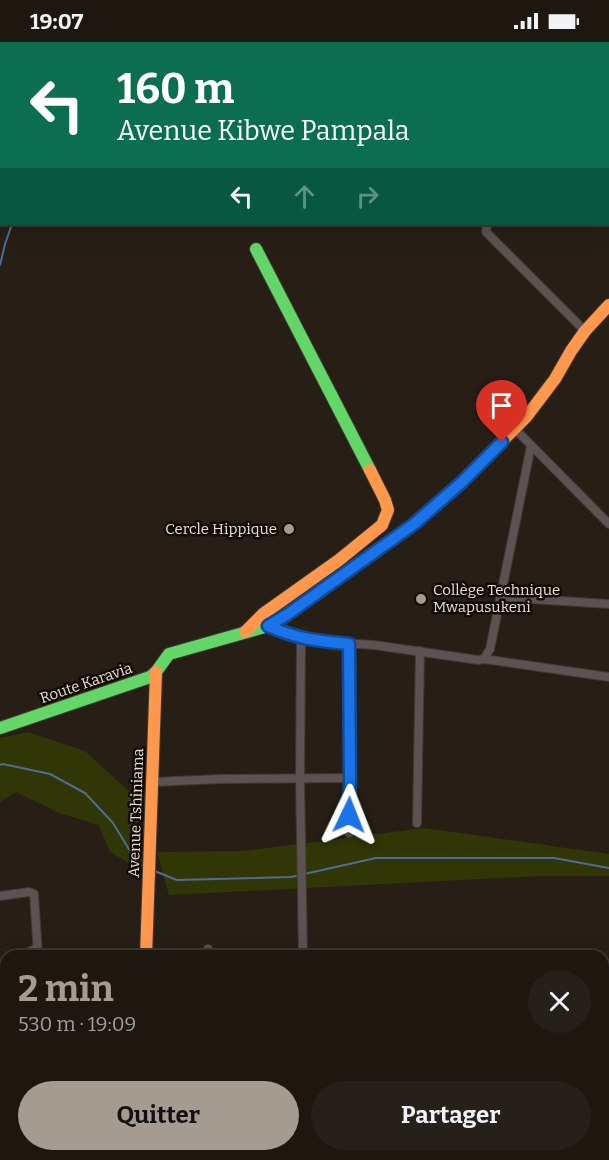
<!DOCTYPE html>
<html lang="fr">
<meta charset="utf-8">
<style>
:root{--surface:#1d1710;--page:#252019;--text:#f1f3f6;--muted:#a09f9f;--line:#3b3630;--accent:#a49b91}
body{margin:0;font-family:Bitter,serif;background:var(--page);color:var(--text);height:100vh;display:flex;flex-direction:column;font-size:22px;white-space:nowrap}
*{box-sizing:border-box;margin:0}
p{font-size:20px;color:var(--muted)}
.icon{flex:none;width:33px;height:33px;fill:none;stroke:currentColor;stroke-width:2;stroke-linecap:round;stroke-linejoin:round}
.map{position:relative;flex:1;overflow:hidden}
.sheet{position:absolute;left:0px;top:908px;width:609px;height:212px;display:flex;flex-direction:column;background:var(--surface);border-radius:18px 18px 0 0;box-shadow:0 6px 24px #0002,0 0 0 2px var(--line)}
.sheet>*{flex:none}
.guide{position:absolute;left:0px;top:0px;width:609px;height:183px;box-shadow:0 6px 24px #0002,0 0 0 2px var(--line);background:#0b6e4f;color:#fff;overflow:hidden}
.pin{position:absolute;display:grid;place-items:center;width:51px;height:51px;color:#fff;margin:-62px -26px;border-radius:50% 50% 50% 0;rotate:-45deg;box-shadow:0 0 6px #0007}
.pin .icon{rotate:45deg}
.me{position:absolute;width:66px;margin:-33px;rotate:2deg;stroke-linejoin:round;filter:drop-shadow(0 0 4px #0008)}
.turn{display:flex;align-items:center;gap:21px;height:126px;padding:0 18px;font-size:27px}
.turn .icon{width:78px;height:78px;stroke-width:2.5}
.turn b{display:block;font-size:42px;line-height:51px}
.lanes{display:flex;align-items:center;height:57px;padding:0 18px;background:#0003;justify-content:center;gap:30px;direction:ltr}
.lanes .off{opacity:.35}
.round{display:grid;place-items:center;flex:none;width:63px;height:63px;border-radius:32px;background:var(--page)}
.headline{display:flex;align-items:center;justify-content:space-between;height:102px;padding:0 18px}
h1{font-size:36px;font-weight:700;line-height:45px;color:var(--accent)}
.action{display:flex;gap:12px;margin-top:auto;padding:12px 18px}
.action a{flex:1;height:69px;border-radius:36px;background:var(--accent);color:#111;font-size:24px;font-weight:700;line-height:69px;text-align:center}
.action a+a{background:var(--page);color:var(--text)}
.status{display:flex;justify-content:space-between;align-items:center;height:42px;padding:0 30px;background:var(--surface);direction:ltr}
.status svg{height:16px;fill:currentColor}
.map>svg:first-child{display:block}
</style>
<div class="status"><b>19:07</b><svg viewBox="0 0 49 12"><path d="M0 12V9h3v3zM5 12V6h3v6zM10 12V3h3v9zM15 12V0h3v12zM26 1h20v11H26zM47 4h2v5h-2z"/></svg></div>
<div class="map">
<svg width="609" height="1118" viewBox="0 0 609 1118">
<rect width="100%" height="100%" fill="#271f16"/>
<g fill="#313606">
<path d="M28 690 85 709 136 756 138 789 144 830 110 810 99 783 59 771 16 750 0 760V696Z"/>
<path d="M424 786 609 812V834H540L169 853 157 810 244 809Z"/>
</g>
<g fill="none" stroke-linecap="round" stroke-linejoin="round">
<g stroke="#506b94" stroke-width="2">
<path d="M55 2V0"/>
<path d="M0 223 5 202 12 182"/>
<path d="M0 723 3 722 50 732 85 751 113 781 138 822 144 824"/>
<path d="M152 828 177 838 291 835 376 816H554L609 826"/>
</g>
<g stroke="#403a32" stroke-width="10">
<g id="street">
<path d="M334 0 335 2"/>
<path d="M608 0 609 1"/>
<path d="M240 2V0"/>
<path d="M608 88 609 86"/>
<path d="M608 172 609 174"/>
<path d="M487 182 486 190 585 289"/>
<path d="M515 387 609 482"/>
<path d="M500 555 609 562"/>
<path d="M268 584 285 592 313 599 374 603 478 618 484 617 490 607 531 404"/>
<path d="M301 597 300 737 303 914"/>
<path d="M349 602 350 736 349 791"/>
<path d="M484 617 609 635"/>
<path d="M153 740 221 737 350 736"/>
<path d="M417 781 420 609"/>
<path d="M0 854 29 850 34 852 38 914"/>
<path d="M20 914 37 906"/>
<path d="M208 914V907"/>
<path d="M0 923 6 920"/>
<path d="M603 924 606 929 609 944"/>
<path d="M603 1058 609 1056"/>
<path d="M0 1117V1118"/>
<path d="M305 1118V1113"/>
<path d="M421 1118 434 1113"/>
</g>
</g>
<g stroke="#403a32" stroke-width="14">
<g id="fast">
<path d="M256 207 370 428"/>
<path d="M0 686 150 635 156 630 169 612 268 584 288 572 315 553"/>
<path d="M139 1113V1118"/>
</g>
</g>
<g stroke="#403a32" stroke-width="14">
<g id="slow">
<path d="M315 553 414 482 462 440 527 374 555 337 571 309 585 289 609 263"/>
<path d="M245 590 263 572 339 518 382 483 388 468 385 458 370 428"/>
<path d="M146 914 156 630"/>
</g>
</g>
<use href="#street" stroke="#5b5251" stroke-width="8"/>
<use href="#fast" stroke="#63d668" stroke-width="12"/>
<use href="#slow" stroke="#ff974d" stroke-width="12"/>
</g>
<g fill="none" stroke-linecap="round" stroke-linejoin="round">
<g stroke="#114b97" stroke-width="15">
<path id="route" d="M349 773 350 736 349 602C317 599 298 597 268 584L288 572 414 482 462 440 502 400"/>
</g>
<use href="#route" stroke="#1a73e8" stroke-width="10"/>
</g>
<g fill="#a49b91" stroke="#110a05" stroke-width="2">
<circle cx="289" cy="487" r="6"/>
<circle cx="421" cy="557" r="6"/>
</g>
<g text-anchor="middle" stroke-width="5" stroke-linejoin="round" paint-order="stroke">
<g font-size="15" fill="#e8ded3" stroke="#110a05" text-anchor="end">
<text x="277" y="492">Cercle Hippique</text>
<text x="433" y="553" text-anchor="start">Collège Technique<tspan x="433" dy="17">Mwapusukeni</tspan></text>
</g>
<g font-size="15" fill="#e8ded3" stroke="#110a05">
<text transform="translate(86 641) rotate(-19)" y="5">Route Karavia</text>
<text transform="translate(136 771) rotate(-88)" y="5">Avenue Tshiniama</text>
</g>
</g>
</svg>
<div class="pin" style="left:502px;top:400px;background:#d93025"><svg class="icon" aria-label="arrive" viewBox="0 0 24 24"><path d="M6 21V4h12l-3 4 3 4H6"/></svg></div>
<svg class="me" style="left:349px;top:773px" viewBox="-20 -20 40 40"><path d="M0-17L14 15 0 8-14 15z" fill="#1a73e8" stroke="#fff" stroke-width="4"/></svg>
<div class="guide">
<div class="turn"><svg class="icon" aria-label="left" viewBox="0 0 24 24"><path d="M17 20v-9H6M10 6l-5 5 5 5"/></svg><div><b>160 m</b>Avenue Kibwe Pampala</div></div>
<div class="lanes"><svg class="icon" aria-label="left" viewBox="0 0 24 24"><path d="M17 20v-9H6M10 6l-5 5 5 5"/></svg><svg class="icon off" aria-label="ahead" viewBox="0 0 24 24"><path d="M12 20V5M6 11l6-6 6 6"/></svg><svg class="icon off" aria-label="right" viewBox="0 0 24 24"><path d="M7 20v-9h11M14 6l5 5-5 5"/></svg></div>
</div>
<section class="sheet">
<div class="headline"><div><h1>2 min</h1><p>530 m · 19:09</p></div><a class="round"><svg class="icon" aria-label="close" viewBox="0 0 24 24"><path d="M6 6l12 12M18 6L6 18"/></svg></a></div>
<div class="action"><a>Quitter</a><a>Partager</a></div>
</section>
</div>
